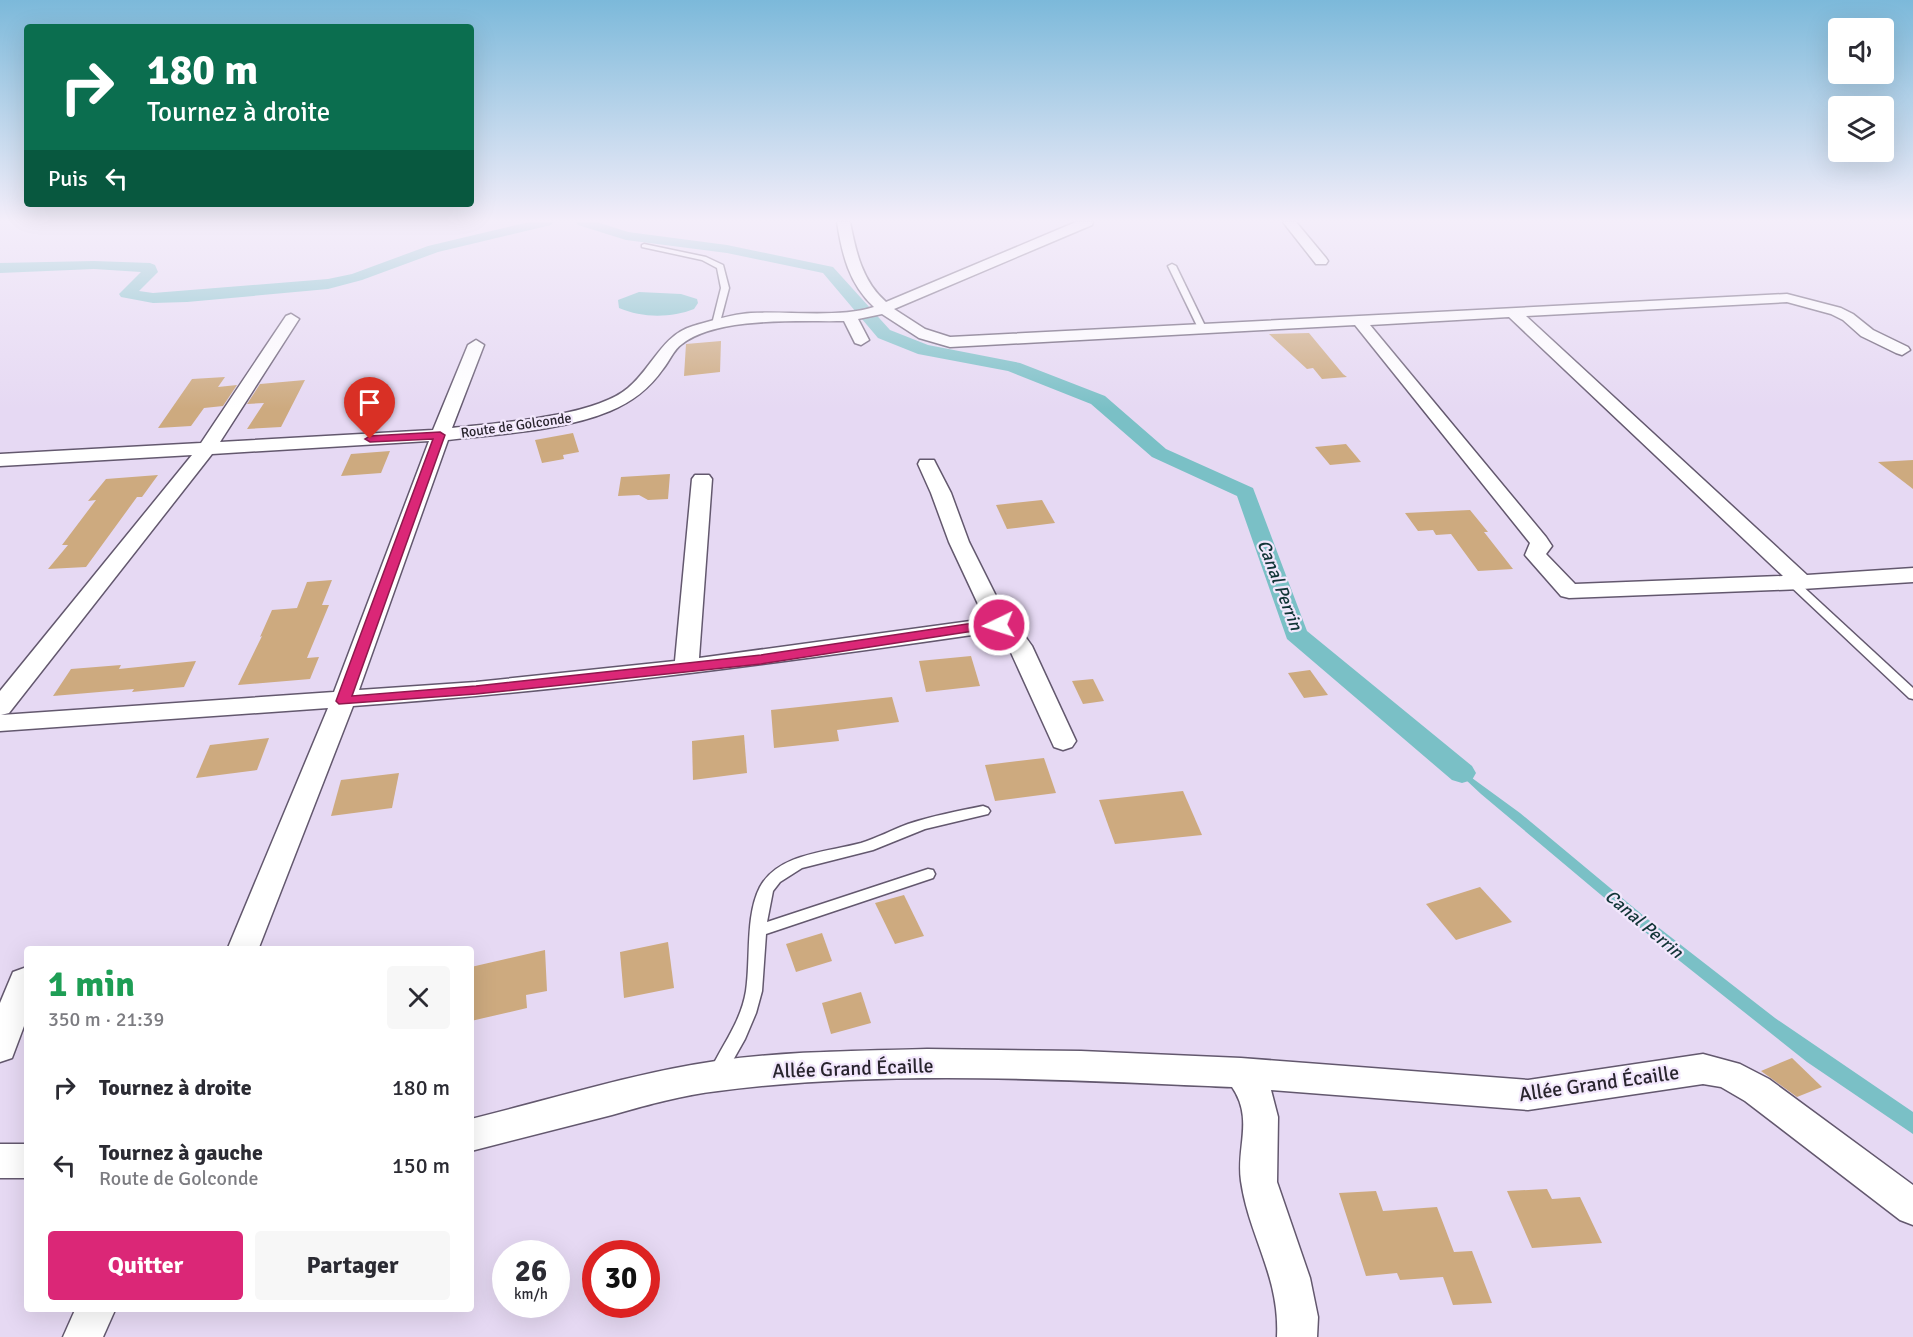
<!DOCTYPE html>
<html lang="fr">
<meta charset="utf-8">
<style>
:root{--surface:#fff;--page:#f7f7f7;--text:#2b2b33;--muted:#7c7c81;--accent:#db2777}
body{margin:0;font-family:Signika,sans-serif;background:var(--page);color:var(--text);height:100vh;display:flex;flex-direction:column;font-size:22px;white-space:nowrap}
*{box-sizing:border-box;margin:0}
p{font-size:20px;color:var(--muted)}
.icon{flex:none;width:33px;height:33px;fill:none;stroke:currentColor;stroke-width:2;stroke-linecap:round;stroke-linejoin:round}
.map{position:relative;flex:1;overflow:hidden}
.details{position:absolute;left:24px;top:946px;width:450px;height:366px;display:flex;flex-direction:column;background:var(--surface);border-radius:6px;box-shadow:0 6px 24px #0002}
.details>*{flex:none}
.guide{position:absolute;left:24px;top:24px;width:450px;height:183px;border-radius:6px;box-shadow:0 6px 24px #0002;background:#0b6e4f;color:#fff;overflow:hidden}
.controls{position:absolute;left:1828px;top:18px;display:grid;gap:12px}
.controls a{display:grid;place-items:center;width:66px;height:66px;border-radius:6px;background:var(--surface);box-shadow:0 6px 24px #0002;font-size:30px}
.speed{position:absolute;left:492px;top:1240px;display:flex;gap:12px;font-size:30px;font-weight:700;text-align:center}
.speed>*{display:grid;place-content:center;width:78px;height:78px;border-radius:50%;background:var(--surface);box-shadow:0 6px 24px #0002;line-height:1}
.speed small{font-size:15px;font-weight:400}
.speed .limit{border:9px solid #d22;background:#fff;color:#111}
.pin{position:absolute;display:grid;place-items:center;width:51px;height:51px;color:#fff;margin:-62px -26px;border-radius:50% 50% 50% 0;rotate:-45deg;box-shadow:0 0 6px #0007}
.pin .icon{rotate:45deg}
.me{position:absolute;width:66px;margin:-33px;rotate:266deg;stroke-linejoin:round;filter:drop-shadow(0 0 4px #0008)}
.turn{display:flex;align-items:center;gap:21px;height:126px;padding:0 24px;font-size:27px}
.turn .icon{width:78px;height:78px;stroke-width:2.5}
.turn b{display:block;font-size:42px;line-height:51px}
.then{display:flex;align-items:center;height:57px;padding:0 24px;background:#0003;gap:12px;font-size:22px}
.round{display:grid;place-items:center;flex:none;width:63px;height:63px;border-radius:6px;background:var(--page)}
.headline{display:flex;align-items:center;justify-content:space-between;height:102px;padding:0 24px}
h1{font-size:36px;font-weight:800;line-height:45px;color:#1e9e55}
.action{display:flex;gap:12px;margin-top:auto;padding:12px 24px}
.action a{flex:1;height:69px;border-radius:6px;background:var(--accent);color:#fff;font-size:24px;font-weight:800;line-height:69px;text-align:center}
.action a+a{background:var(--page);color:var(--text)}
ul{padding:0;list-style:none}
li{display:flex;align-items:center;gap:18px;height:78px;padding:0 24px}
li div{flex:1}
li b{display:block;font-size:22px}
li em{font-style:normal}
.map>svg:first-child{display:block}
</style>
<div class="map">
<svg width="1913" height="1337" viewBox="0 0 1913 1337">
<rect width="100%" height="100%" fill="#e6d9f3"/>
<g fill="#7ac0c6">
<path d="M639 292 681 294 697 299 698 303 694 309C671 318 642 318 619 308L618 300Z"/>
<path d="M1435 751 1520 813 1645 917 1775 1018 1913 1112V1134L1807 1062 1676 958 1481 794Z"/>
</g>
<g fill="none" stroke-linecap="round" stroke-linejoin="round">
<g fill="#7ac0c6" fill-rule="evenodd">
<path d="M529 222H553L551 225 438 252 362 280 328 289 187 302 153 303 121 297 119 294 141 272 94 269 0 273V263L94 261 150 263 155 265 158 272 139 291 153 293 328 279 352 274 428 246Z"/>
<path d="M576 222H597L628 232 727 245 833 267 890 330 928 345 1020 363 1105 396 1166 449 1253 488 1307 631 1472 766 1476 773 1472 780 1462 783 1452 780 1287 639 1237 496 1152 457 1091 404 1008 371 918 354 878 338 823 273 727 253 626 240 578 225Z"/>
</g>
</g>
<g fill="#cdaa7f">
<path d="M1309 333 1343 374 1347 377 1322 379 1313 368 1307 369 1269 334Z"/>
<path d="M721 341 720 372 684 376 686 344Z"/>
<path d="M225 377 218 387 237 385 223 406 204 408 191 426 158 428 192 379Z"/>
<path d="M305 380 281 427 247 429 264 403 247 404 260 384Z"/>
<path d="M573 433 579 452 563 455 564 459 542 463 535 440Z"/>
<path d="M1346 444 1361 462 1330 465 1315 447Z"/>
<path d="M390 451 381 473 341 476 351 454Z"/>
<path d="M1913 460V489L1878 462Z"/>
<path d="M670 474 668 499 648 500 639 495 618 496 621 477Z"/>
<path d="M158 475 142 497H137L86 567 48 569 68 545H62L96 500 88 501 106 479Z"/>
<path d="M1042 500 1055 523 1007 529 996 505Z"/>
<path d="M1470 510 1488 532H1484L1513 569 1478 571 1451 534 1436 535 1433 530 1418 531 1405 513Z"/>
<path d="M332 580 322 605H329L307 658 319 657 310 679 238 685 262 636 260 637 272 610 297 608 307 582Z"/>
<path d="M971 656 980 686 926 692 919 661Z"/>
<path d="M196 661 184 687 132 692 134 689 53 696 71 669 121 665 119 669Z"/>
<path d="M1310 670 1328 695 1304 698 1288 673Z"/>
<path d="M1093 679 1104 701 1083 704 1072 681Z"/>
<path d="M892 697 899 722 837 730 839 741 774 748 771 710Z"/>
<path d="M744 735 747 773 693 780 692 741Z"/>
<path d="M269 738 257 770 196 778 210 745Z"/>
<path d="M1044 758 1056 793 995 801 985 765Z"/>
<path d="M399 773 392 808 331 816 341 780Z"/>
<path d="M1183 791 1202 835 1115 844 1099 800Z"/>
<path d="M1480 887 1512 922 1456 940 1426 904Z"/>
<path d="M904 895 924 936 895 944 875 903Z"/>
<path d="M822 933 832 961 796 972 786 944Z"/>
<path d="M668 942 674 988 624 998 620 952Z"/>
<path d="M545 950 547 991 526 995 527 1008 471 1021V967Z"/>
<path d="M861 992 871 1023 831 1034 822 1003Z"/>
<path d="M1792 1058 1822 1087 1797 1097 1761 1071Z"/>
<path d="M1547 1189 1552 1199 1580 1197 1602 1243 1532 1248 1507 1191Z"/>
<path d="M1376 1191 1383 1211 1437 1207 1454 1252 1472 1251 1492 1303 1453 1305 1443 1277 1400 1280 1397 1273 1366 1276 1339 1193Z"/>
</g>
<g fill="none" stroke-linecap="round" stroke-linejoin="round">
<g stroke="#63586e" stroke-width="3">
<g id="lane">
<path d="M644 244 706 257 723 265 729 288 719 326 712 324 721 288 717 268 702 260 642 247V245Z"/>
<path d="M1172 264 1176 266 1207 330 1206 332 1199 330 1168 266Z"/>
<path d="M1793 580 1797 581 1913 688V699L1909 698 1789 585 1788 583Z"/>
<path d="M983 806 988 808 990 811 988 814 925 829 873 850 802 868 780 882 773 891 767 922 928 869 933 870 935 874 933 878 766 934 762 991 756 1013 745 1039 723 1078 717 1080 711 1078 709 1073C722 1045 741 1022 746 991 751 959 745 916 760 887 778 853 829 852 861 843 877 838 892 830 908 824 932 816 958 811 983 806Z"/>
</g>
</g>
<g stroke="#63586e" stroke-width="3">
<g id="street">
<path d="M837 222H850C856 252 862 281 886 302L1076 222H1093L1092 225 894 309 925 329 950 337 1787 294 1841 308 1853 314 1873 330 1908 347 1910 350 1902 355 1896 353 1861 336 1843 320 1831 314 1787 302 1526 316 1807 575 1913 568V582L1802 589 1569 598 1561 596 1525 555 1530 543 1355 325 950 347 919 338 882 314 858 319 869 340 861 345 855 343 844 321C799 322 719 316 682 344 674 349 669 362 663 369 649 389 632 402 610 411 562 431 499 434 448 440L359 690 476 682 675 661 692 479 695 475H709L712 479 699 658 985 619 949 542 931 493 918 464 920 460H934L936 464 951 493 969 542 1009 622 1017 625 1032 646 1076 741 1072 747 1063 750 1054 747 1008 646 1001 635 993 632C780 663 568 691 353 706L258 950H227L328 708 0 731V691L192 455 0 466V454L201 443 286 316 291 314 299 319 220 442 433 430 468 345 476 340 484 345 452 428C497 423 594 417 628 388 652 368 662 335 693 326 711 321 732 314 751 313 787 311 841 318 874 307 849 284 842 254 837 222ZM1509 317 1783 576 1575 584 1546 554 1552 546 1546 537 1370 325ZM429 441 334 692 1 715 9 713 212 454Z"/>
<path d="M1283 222H1296L1326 258 1328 261 1326 264H1316Z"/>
<path d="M24 968 27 969V1018L12 1058 0 1062V1003L13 972Z"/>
<path d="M927 1049 1081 1051 1241 1058 1528 1080 1703 1054 1740 1064 1769 1079 1913 1185V1225L1900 1220 1745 1101 1721 1087 1703 1084 1528 1110 1271 1090 1278 1117 1277 1182 1310 1278 1318 1317 1317 1337H1277C1280 1276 1249 1237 1241 1181 1236 1147 1254 1119 1232 1087 1061 1080 888 1069 718 1091 683 1095 647 1105 612 1115 565 1127 518 1139 471 1151V1119C552 1099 634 1073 716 1061 786 1051 857 1051 927 1049Z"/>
<rect x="0" y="1144" width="27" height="34"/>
<path d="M75 1310H115L103 1337H63Z"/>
</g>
</g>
<use href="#lane" fill="#fff" fill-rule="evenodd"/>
<use href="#street" fill="#fff" fill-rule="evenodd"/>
</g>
<linearGradient id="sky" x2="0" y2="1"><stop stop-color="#7cb9da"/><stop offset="0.54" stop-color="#f4eefa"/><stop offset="1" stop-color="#f4eefa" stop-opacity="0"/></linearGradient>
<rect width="1913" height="409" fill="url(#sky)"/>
<path fill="#db2777" stroke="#8e194d" stroke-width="1.5" d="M440 432 445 435 352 696 476 686 761 655 967 624 999 621 1005 625 999 629 967 632 761 664 476 694 339 704 336 701 433 439 370 442 365 439 370 436Z"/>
<g text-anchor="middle" stroke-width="4.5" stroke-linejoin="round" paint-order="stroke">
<g font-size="14" fill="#28242d" stroke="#f2e7fc">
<text transform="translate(516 425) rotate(-8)" y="5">Route de Golconde</text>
</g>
<g font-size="18" font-style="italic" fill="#113537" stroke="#f2e7fc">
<text transform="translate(1280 585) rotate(69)" y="6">Canal Perrin</text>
<text transform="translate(1644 924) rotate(40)" y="6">Canal Perrin</text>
</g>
<g font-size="20" fill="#28242d" stroke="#f2e7fc">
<text transform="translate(853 1068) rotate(-2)" y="7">Allée Grand Écaille</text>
<text transform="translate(1599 1083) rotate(-8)" y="7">Allée Grand Écaille</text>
</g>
</g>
</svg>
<div class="controls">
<a><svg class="icon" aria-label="sound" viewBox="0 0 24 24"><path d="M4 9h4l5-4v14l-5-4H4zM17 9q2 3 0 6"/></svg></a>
<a><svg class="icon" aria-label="layers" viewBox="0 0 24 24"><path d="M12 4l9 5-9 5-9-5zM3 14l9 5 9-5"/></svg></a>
</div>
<div class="speed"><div>26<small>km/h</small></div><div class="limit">30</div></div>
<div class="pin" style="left:370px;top:439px;background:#d93025"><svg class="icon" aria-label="arrive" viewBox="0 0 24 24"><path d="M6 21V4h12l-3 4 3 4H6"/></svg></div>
<svg class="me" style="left:999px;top:625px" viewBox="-20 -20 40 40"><circle r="17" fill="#db2777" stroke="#fff" stroke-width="3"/><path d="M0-11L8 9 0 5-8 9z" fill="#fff"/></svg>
<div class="guide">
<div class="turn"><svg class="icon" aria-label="right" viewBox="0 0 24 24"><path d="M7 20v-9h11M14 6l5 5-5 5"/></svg><div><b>180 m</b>Tournez à droite</div></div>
<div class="then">Puis<svg class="icon" aria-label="left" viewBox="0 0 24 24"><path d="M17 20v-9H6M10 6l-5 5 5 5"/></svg></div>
</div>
<section class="details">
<div class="headline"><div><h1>1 min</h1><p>350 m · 21:39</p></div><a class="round"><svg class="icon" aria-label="close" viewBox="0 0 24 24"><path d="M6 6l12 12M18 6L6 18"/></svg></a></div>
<ul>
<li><svg class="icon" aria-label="right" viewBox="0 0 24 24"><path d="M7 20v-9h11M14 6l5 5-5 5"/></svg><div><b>Tournez à droite</b></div><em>180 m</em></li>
<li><svg class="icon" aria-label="left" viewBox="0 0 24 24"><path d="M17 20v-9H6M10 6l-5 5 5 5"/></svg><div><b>Tournez à gauche</b><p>Route de Golconde</p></div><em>150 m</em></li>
</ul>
<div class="action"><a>Quitter</a><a>Partager</a></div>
</section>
</div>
